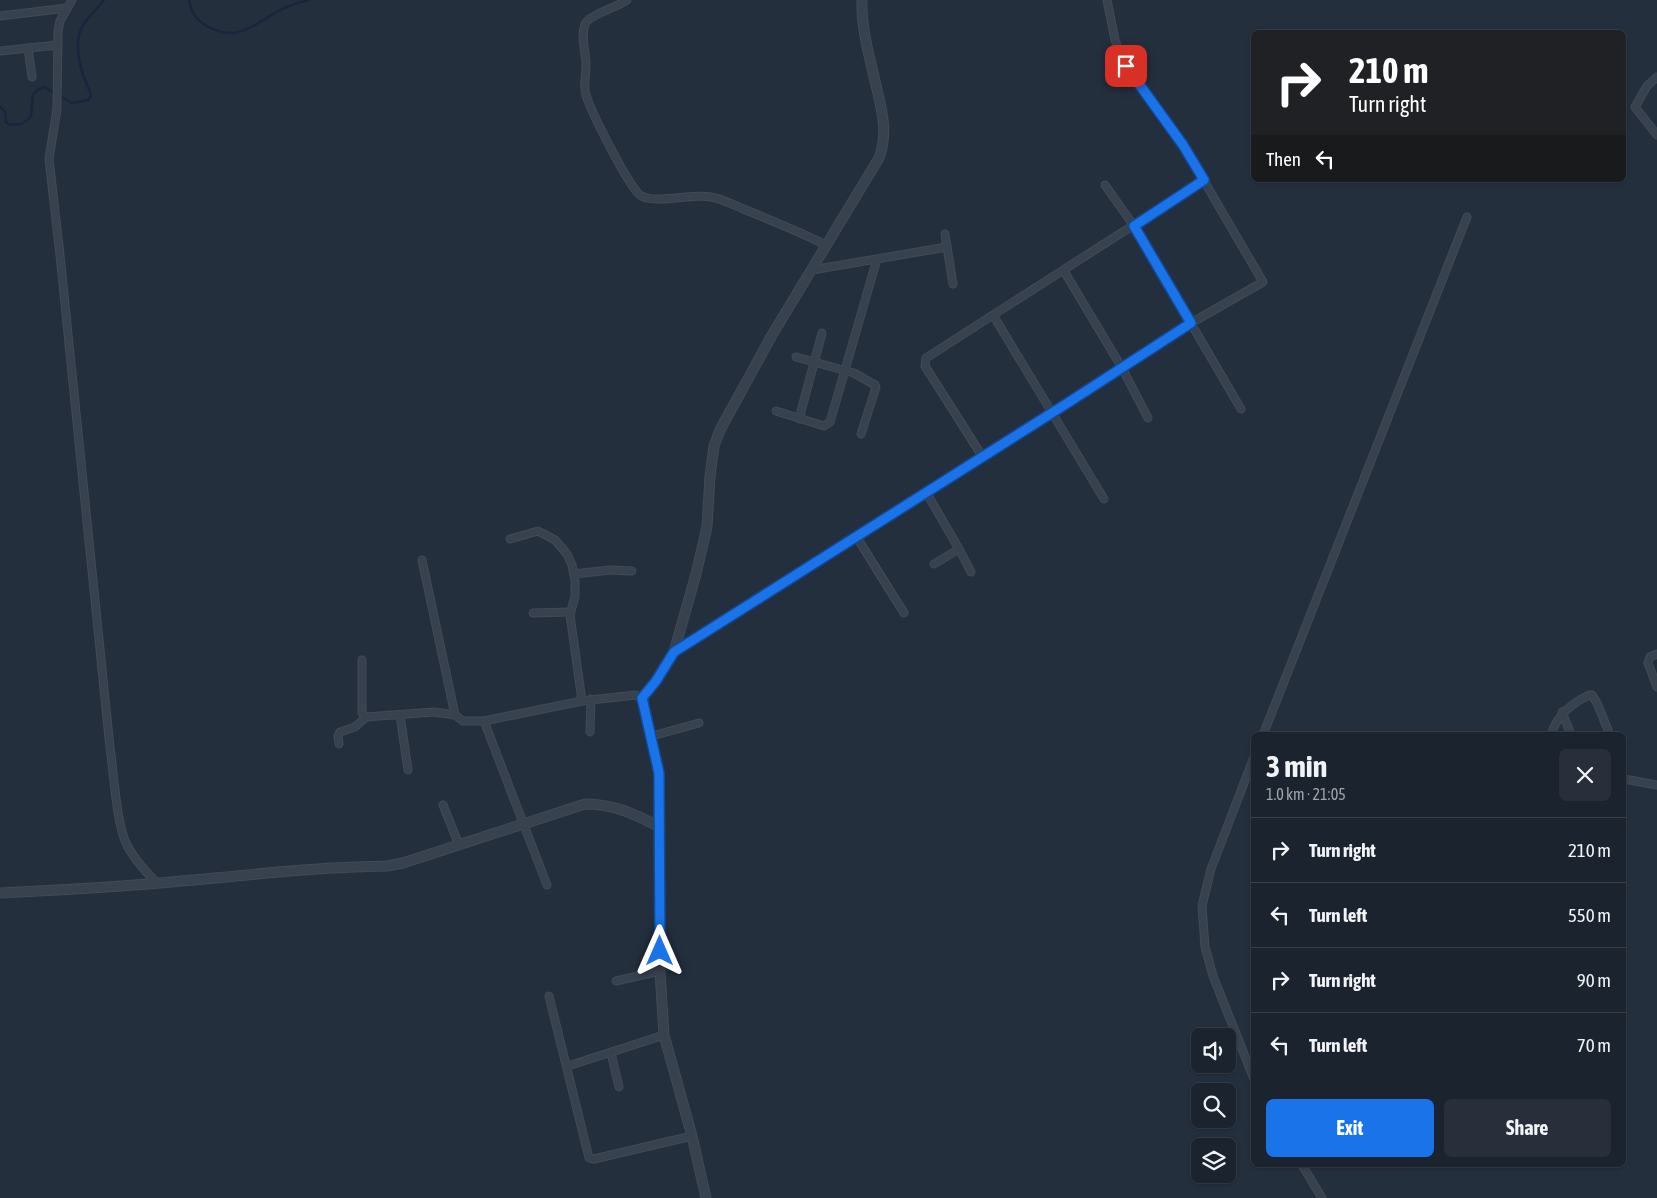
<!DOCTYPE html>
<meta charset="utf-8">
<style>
:root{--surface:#1b232e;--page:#282f3a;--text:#f1f3f6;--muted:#a0a4aa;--line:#39404a;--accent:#1a73e8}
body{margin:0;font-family:"Asap Condensed",sans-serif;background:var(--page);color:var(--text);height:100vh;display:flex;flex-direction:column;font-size:19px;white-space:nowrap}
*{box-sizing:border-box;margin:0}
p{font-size:16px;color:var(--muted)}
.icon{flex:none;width:28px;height:28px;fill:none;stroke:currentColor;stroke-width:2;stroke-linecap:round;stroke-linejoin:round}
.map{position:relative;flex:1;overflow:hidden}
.side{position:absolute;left:1251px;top:732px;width:375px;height:435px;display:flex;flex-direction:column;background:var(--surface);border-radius:8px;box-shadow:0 1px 4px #0004,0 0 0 1px var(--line)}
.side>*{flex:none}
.top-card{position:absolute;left:1251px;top:30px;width:375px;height:152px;border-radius:8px;box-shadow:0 1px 4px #0004,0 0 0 1px var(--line);background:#202124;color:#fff;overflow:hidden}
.tools{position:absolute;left:1191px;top:1028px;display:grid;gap:10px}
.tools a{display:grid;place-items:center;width:45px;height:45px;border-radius:8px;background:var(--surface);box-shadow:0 1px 4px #0004,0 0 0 1px var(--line);font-size:25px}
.pin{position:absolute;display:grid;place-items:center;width:42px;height:42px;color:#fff;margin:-21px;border-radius:10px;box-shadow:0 2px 8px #0006}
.me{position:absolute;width:55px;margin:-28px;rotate:0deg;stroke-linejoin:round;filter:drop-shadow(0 0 4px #0008)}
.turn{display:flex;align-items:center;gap:18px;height:105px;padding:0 15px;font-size:22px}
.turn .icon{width:65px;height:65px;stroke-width:2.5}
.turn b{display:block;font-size:35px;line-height:42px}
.then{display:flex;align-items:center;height:48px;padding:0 15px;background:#0003;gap:10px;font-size:19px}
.round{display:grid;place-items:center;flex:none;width:52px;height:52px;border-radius:8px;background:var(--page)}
.head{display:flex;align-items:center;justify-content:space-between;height:85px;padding:0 15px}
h1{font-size:30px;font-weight:700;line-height:38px}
.action{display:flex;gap:10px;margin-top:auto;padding:10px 15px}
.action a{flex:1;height:58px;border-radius:8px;background:var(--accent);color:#fff;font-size:20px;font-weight:700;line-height:58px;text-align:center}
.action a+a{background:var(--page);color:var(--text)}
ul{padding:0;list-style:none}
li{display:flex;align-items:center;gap:15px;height:65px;padding:0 15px;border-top:1px solid var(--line)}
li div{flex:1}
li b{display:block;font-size:19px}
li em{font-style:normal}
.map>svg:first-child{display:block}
</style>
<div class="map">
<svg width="1657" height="1198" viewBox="0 0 1657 1198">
<rect width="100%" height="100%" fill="#242f3e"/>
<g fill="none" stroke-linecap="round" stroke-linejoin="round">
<g stroke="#17263c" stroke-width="2.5">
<path d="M189 0C191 12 195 18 205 25 233 42 249 29 273 14 284 7 296 3 309 0"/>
<path d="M0 106 5 112 6 122 10 125 21 124 30 118C36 102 25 94 44 87L72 103 88 100 91 96 90 92C82 74 72 46 82 27 87 18 97 9 104 0"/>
</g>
<g stroke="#414a57" stroke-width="9">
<g id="minor">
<path d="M72 0 60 21 58 31 57 109 49 159 60 255 110 748C114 774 116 820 126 843 133 858 145 871 156 882"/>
<path d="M627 0C618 7 589 15 585 24 580 37 586 52 586 65 586 75 583 86 586 95 591 112 628 185 640 195 653 205 693 193 711 197 723 199 735 206 746 210 773 221 800 232 826 245"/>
<path d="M0 16 67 8"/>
<path d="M28 48 32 77"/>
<path d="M0 51 58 45"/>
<path d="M1657 77 1647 86 1635 107 1657 135"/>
<path d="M1105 185 1134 226 1241 409"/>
<path d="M945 234 947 247"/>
<path d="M812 270 947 247 953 284"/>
<path d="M1064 271 1122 368 1148 418"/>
<path d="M796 357 854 373 875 385 876 387 861 434"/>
<path d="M776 411 824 426 830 422 877 259"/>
<path d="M799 419 822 333"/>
<path d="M982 456 925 366 926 358 993 315"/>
<path d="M926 492 959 549"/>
<path d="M1104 499 993 315 1204 180"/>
<path d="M856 536 904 613"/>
<path d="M510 539 538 531 555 540 567 554 572 565 575 581V596L570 615 582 701"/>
<path d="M422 560 455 715"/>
<path d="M934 564 959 549 971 572"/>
<path d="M574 574 610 570 632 571"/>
<path d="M533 613 570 612"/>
<path d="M674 652 1052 413 1191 323 1263 282 1183 145 1145 94 1122 59 1115 40 1107 0"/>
<path d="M1657 654 1650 657 1648 663 1657 687"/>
<path d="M362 660V713L366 717 434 712 455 715 463 721H484L582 701 635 695 642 698"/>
<path d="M1562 712 1571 735"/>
<path d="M400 715 408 770"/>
<path d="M484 721 547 885"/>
<path d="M590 732 591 699"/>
<path d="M1263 735 1467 217"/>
<path d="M1551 735C1557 715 1571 704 1589 695H1592L1597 703 1610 735"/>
<path d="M652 736 699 723"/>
<path d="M339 744 338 736 340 732 355 727 366 717"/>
<path d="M1254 757 1211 869 1202 906 1205 947 1213 976 1254 1079"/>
<path d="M1624 779 1657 785"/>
<path d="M443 805 459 845"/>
<path d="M616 981 660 971"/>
<path d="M549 996 589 1158 594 1159 692 1136"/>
<path d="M611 1053 619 1087"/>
<path d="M568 1066 664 1035"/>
<path d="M1302 1165 1322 1198"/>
</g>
</g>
<g stroke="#414a57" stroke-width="11">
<g id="tertiary">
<path d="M0 893C61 890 122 887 182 881 250 875 319 867 387 866L403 863 585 804C615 804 634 814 660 827"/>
<path d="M706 1198 692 1136 664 1035 660 971 659 773 642 698 656 681 674 652 696 574 707 527 710 476 714 446 720 430 772 335 879 158C889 132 881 107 875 81 869 55 861 27 862 0"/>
</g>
</g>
<use href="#minor" stroke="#38414e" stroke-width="7"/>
<use href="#tertiary" stroke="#38414e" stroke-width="9"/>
</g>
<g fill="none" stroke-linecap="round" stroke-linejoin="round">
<g stroke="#114b97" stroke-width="12">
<path id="route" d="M660 951 659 773 642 698 656 681 674 652 1066 404 1191 323 1134 226 1204 180 1183 145 1126 66"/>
</g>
<use href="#route" stroke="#1a73e8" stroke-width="9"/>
</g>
</svg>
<div class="tools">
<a><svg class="icon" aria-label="sound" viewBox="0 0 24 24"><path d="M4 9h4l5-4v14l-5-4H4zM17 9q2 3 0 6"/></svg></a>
<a><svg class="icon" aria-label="search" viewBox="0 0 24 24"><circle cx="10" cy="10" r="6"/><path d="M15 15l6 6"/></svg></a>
<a><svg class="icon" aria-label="layers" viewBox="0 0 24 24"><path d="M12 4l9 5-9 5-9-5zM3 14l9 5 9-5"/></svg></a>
</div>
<div class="pin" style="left:1126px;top:66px;background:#d93025"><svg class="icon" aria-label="arrive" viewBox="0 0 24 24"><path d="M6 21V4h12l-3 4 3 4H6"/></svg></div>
<svg class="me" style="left:660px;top:951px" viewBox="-20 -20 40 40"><path d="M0-17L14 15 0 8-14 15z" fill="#1a73e8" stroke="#fff" stroke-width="4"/></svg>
<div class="top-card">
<div class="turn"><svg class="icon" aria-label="right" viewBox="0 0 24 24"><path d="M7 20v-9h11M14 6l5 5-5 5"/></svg><div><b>210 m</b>Turn right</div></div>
<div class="then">Then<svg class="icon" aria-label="left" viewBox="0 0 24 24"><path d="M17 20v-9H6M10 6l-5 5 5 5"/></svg></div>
</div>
<section class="side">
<div class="head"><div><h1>3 min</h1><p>1.0 km · 21:05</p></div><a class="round"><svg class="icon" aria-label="close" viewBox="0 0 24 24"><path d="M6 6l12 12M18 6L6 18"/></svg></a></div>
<ul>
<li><svg class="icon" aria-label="right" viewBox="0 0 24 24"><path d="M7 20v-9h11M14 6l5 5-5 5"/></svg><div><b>Turn right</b></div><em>210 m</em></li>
<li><svg class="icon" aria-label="left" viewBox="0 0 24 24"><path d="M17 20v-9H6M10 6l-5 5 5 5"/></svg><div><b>Turn left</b></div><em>550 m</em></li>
<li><svg class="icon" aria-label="right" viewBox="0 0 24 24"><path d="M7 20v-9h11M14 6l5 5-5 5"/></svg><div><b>Turn right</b></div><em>90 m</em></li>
<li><svg class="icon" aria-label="left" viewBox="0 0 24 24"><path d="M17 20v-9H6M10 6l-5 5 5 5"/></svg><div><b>Turn left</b></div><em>70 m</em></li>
</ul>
<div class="action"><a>Exit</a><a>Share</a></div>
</section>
</div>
